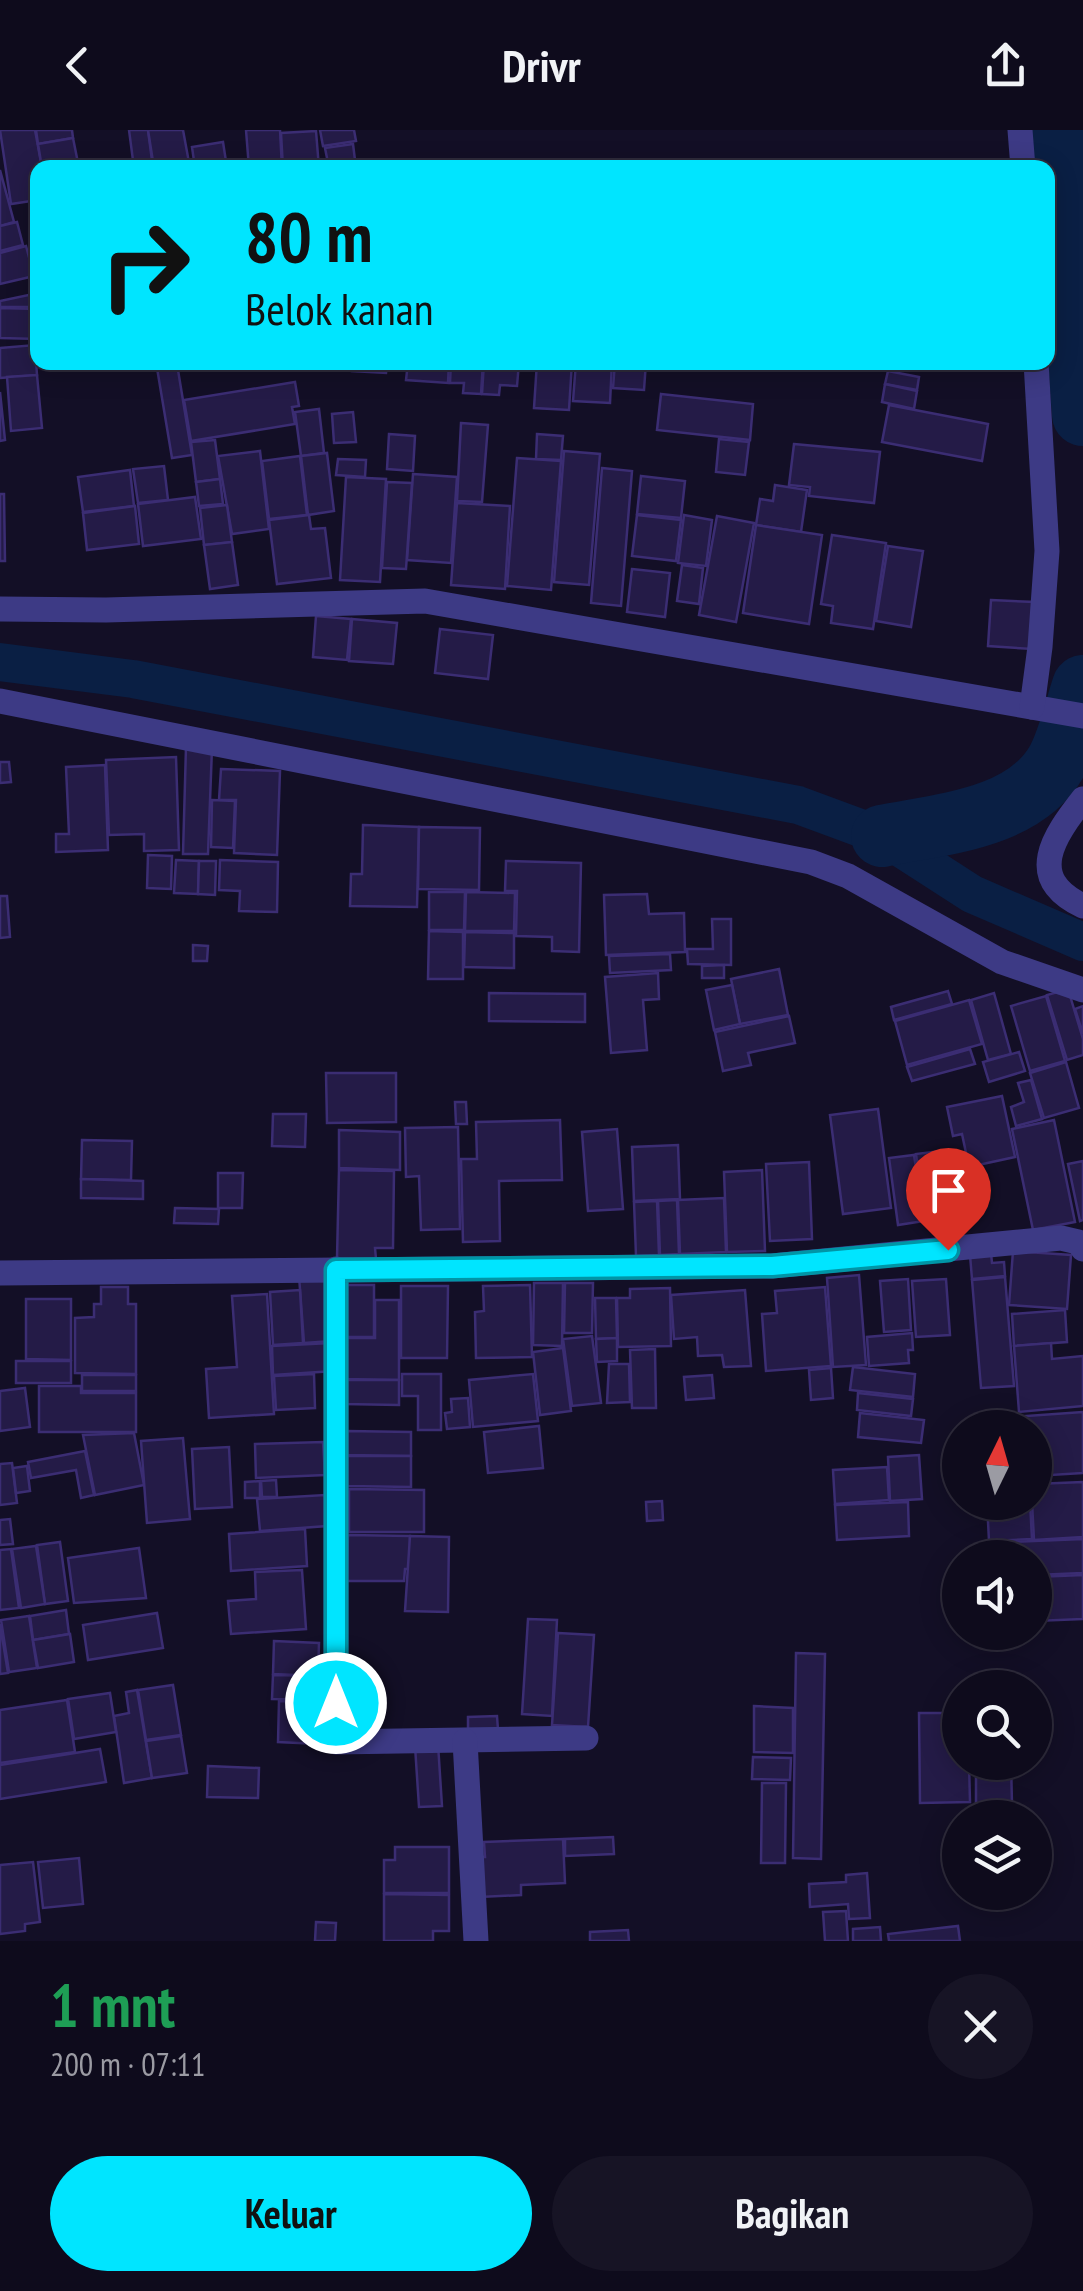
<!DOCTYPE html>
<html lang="id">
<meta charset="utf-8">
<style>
:root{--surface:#0e0b1c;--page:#171425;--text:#f1f3f6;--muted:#9b9ba3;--line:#2e2b3b;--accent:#00e5ff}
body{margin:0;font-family:"PT Sans Narrow",sans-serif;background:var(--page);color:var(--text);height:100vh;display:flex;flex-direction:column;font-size:38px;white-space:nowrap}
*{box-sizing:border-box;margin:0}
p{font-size:32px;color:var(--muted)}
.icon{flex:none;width:55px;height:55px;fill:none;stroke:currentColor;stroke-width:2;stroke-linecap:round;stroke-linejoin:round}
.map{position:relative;height:1811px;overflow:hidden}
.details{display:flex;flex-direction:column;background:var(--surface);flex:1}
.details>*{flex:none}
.hud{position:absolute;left:30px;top:30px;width:1025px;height:210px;border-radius:20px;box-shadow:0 5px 25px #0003,0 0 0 2px var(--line);background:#00e5ff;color:#111;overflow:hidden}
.needle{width:65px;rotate:5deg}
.tools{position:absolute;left:942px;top:1280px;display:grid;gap:20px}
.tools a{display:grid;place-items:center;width:110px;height:110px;border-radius:50%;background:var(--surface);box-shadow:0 5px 25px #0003,0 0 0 2px var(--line);font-size:50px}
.pin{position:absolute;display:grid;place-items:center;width:85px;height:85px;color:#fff;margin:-102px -42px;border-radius:50% 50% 50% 0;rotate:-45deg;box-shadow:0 0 10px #0007}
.pin .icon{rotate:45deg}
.me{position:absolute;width:110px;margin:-55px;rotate:0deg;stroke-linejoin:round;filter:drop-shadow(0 0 8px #0008)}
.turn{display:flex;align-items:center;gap:35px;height:210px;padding:0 50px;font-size:45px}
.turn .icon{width:130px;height:130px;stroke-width:2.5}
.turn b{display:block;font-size:70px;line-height:85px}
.round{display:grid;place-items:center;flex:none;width:105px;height:105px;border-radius:52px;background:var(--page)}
.headline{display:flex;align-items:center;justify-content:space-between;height:170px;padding:0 50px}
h1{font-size:60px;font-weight:800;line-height:75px;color:#1e9e55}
.action{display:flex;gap:20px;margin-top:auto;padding:20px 50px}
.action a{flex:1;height:115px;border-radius:60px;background:var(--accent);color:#111;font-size:40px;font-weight:800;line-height:115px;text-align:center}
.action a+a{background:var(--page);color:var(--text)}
header{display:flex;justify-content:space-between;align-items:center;height:130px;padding:0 50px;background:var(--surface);font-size:45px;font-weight:800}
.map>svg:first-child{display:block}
</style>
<header><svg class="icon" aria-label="back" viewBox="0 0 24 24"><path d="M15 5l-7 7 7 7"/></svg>Drivr<svg class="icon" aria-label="share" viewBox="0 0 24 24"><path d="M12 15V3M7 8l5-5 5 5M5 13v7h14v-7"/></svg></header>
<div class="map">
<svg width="1083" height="1811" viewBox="0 0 1083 1811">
<rect width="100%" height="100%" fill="#130f26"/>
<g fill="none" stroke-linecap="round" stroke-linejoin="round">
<path stroke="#0a1f44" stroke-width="38" d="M0 532 133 549 798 675 882 706 972 764 1083 812"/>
<g stroke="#0a1f44" stroke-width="62">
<path d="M1062 0 1083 285"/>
<path d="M882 706C941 694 1024 689 1057 631 1069 609 1075 580 1083 556"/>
</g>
</g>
<g fill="#241b47" stroke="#3b2d73" stroke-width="2.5">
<path d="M0 0H35L42 38H38V70L11 74Z"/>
<path d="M36 0H72L73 8 38 14Z"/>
<path d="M129 0H148L153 38H134Z"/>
<path d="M148 0H183L190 38H154Z"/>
<path d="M246 0H280L282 38H249Z"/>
<path d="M320 0H354L356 11 323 16Z"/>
<path d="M316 1 319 38H283L281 3Z"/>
<path d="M73 8 79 38H42L38 14Z"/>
<path d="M223 12 227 38H195L192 17Z"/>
<path d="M353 14 356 38H329L325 18Z"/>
<path d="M0 40 14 92 0 96Z"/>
<path d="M17 92 23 115 0 121V96Z"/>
<path d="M26 116 34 146 0 154V123Z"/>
<path d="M38 163V177H0V171Z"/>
<path d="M0 178 38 179V209L0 208Z"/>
<path d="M35 215 37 245 0 248V218Z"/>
<path d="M353 232H387L386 243 352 241Z"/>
<path d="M408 232H449L448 253 406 250Z"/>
<path d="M451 232H483L481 264 463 263 464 253H450Z"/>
<path d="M484 232H519L517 256 500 255 499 265 482 264Z"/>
<path d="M537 232H572L569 280 534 278Z"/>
<path d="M576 232H612L610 273 573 271Z"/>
<path d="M615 232H646L644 260 613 258Z"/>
<path d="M177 234 192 325 172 328 157 238Z"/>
<path d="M888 241 919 247 917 260 885 254Z"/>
<path d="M37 245 42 298 11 301 7 247Z"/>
<path d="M295 252 299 276 292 277 295 294 191 311 184 270Z"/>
<path d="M885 254 917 261 914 279 882 272Z"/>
<path d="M0 262 5 310 0 311Z"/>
<path d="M661 264 753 274 750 310 657 300Z"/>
<path d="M889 275 988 294 982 331 882 312Z"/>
<path d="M319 279 324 323 301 326 295 282Z"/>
<path d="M353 282 356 312 334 313 332 284Z"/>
<path d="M461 293 488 295 482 372 457 371Z"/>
<path d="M389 304 415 306 413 341 387 339Z"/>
<path d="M537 304 563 306 561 330 536 329Z"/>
<path d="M719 309 749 312 745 345 716 342Z"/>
<path d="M215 310 220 349 196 352 191 312Z"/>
<path d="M794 314 880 322 874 373 809 366 810 357 789 355Z"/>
<path d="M260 321 269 399 232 404 218 326Z"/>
<path d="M564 321 600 324 589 455 554 452Z"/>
<path d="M327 323 334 381 308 385 301 326Z"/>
<path d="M300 326 307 385 269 389 262 331Z"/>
<path d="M517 328 561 331 551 460 507 456Z"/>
<path d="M338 329 366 330 365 347 336 345Z"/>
<path d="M164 336 168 370 138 373 133 339Z"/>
<path d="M602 338 632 341 621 476 591 473Z"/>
<path d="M130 340 134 376 83 382 78 347Z"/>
<path d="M413 344 457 347 451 433 407 430Z"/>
<path d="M641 346 685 351 681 388 637 384Z"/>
<path d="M346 347 386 349 380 452 340 450Z"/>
<path d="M220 349 223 374 199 376 196 352Z"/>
<path d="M387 352 412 353 406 439 382 438Z"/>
<path d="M775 355 807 360 801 402 756 395 760 369 773 371Z"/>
<path d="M0 364H4L5 431H0Z"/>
<path d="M195 367 201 409 143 416 138 374Z"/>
<path d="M457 373 510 376 505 459 451 455Z"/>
<path d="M227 375 232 412 204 415 200 378Z"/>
<path d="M135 376 139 414 87 420 83 383Z"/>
<path d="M309 385 311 399 325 398 331 448 277 454 269 390Z"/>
<path d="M637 385 681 390 676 431 632 426Z"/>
<path d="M684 385 712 390 706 436 678 433Z"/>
<path d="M717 386 754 393 736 492 699 485Z"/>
<path d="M756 395 822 405 809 494 743 483Z"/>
<path d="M832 405 886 413 873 499 831 493 833 476 821 474Z"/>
<path d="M232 412 238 455 210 459 204 415Z"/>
<path d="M888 416 923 421 911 497 876 491Z"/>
<path d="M682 435 703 438 699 474 677 471Z"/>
<path d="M632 439 670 443 665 487 627 482Z"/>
<path d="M991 470 1035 472 1032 519 988 516Z"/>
<path d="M316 486 351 489 347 530 313 527Z"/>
<path d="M352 489 397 493 393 534 349 531Z"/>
<path d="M440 499 493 505 488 549 435 543Z"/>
<path d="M186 617 212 618 208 724H183Z"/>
<path d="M176 627 179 720 144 721V704L109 705 106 630Z"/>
<path d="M0 632H9L11 652 0 653Z"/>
<path d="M105 635 108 720 56 722V704H69L66 637Z"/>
<path d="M221 639 280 641 277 725 234 723 236 670H219Z"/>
<path d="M212 670 235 671 233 718 211 717Z"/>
<path d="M363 695 419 697 417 777 350 776 351 744H362Z"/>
<path d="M419 697 480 698 479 760 418 759Z"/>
<path d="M148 725 172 726 171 759 147 758Z"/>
<path d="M176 730 199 731 198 764 174 763Z"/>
<path d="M220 730 278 732 277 782 239 781 240 761 219 760Z"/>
<path d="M199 731H216L215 765 198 764Z"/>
<path d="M506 731 581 733 579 822 552 821V807L516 806 517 761H505Z"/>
<path d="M429 762H465L464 800H429Z"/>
<path d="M466 762 515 763 514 801H465Z"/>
<path d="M647 764 649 784 684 783 685 822 606 825 604 765Z"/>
<path d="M0 766H7L10 807 0 808Z"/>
<path d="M712 789H731V835L688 834 687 819H713Z"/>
<path d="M429 801 463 802V849H428Z"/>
<path d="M465 802 514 803V838L464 837Z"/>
<path d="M193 815 208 816 207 831H193Z"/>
<path d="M670 824 671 840 610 843 609 826Z"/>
<path d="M724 835V848H702V836Z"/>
<path d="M779 839 788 885 740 894 731 849Z"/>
<path d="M658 843 659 869 643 870 647 920 611 923 605 847Z"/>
<path d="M732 855 740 894 714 900 706 860Z"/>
<path d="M1068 859 1083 909V925L1067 930 1047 865Z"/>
<path d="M948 861 952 874 894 890 891 877Z"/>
<path d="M489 863 585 864V892L489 891Z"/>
<path d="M994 863 1011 924 988 930 971 870Z"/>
<path d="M1046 866 1065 931 1030 941 1011 876Z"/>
<path d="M969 870 982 914 907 935 895 891Z"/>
<path d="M1083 876V904L1075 879Z"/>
<path d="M789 886 795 913 748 923 751 935 723 941 715 902Z"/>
<path d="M970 919 975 934 912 951 907 937Z"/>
<path d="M1019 922 1025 941 989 952 983 932Z"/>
<path d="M1066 932 1079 978 1044 988 1030 943Z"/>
<path d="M326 943H396V992L327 993Z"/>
<path d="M1031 950 1042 989 1016 996 1011 977 1024 972 1018 953Z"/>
<path d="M1002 966 1015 1027 969 1037 962 1004 953 1006 947 977Z"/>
<path d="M455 972H466L467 994H456Z"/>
<path d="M878 979 891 1078 843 1084 830 985Z"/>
<path d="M273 984H306L305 1017 272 1016Z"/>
<path d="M560 990 562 1050 499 1051 500 1111 463 1112 461 1029H477L476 992Z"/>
<path d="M1054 990 1075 1092 1033 1100 1012 999Z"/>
<path d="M458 997 460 1099 421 1100 419 1046 406 1047 405 998Z"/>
<path d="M617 999 623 1079 588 1081 582 1002Z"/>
<path d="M339 1000 400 1002V1040L339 1038Z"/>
<path d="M82 1010 132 1011 131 1050 81 1049Z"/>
<path d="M678 1015 680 1069 634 1071 632 1017Z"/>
<path d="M942 1021 952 1087 925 1091 916 1024Z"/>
<path d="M914 1025 924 1091 898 1095 889 1028Z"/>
<path d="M1083 1031V1090L1080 1091 1068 1034Z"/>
<path d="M809 1032 812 1109 770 1111 766 1034Z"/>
<path d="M339 1040 394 1041 393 1118H375L376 1129 337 1128Z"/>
<path d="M762 1040 765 1121 727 1122 724 1042Z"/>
<path d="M218 1043H243L242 1078H218Z"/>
<path d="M81 1049 143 1051V1069L81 1068Z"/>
<path d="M724 1068 726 1122 680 1124 678 1070Z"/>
<path d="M677 1070 679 1124 660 1125 658 1071Z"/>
<path d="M657 1071 659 1125 636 1126 634 1072Z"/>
<path d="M175 1078 219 1079 218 1094 174 1093Z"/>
<path d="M1013 1121 1071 1125 1067 1179 1009 1175Z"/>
<path d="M991 1123 992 1133 1004 1132 1005 1146 972 1149 970 1125Z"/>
<path d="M327 1144 332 1211 304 1213 299 1146Z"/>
<path d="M859 1145 866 1235 833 1237 827 1148Z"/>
<path d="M1005 1147 1014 1256 981 1258 972 1150Z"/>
<path d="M908 1149 911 1200 884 1202 880 1151Z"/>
<path d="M946 1149 950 1205 916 1207 912 1151Z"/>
<path d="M534 1153H563L562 1216 533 1215Z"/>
<path d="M565 1153H593L592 1203H564Z"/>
<path d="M344 1155H374V1207H343Z"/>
<path d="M530 1155 532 1227 476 1228 475 1182 484 1181 483 1156Z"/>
<path d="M401 1156H448L447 1228H401Z"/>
<path d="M101 1157H128V1174H136V1244L75 1243V1188L94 1187V1174H101Z"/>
<path d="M825 1157 831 1236 766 1241 762 1184 777 1183 775 1161Z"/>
<path d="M670 1158 671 1216 618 1217 617 1168H630V1159Z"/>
<path d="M300 1160 303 1213 273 1215 270 1162Z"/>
<path d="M745 1160 751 1236 724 1237 722 1225 698 1226 697 1207 674 1209 671 1165Z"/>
<path d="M267 1164 274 1284 209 1288 206 1239 237 1237 232 1166Z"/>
<path d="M595 1168H616L617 1208 596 1209Z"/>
<path d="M26 1169H71V1230L26 1229Z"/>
<path d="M375 1170H399V1250L343 1249V1208H375Z"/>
<path d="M1065 1180 1067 1212 1014 1216 1012 1184Z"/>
<path d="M912 1203 913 1220H908L909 1233 869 1236 867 1207Z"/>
<path d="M592 1206 601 1273 572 1276 563 1209Z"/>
<path d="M617 1208V1231L597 1232 596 1209Z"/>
<path d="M331 1213 334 1241 273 1245 272 1216Z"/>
<path d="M1051 1213 1052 1229 1083 1226V1276L1019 1282 1014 1216Z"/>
<path d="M563 1218 571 1281 540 1285 533 1222Z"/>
<path d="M655 1219 656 1278H632L630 1220Z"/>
<rect x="16" y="1231" width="55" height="22"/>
<path d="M609 1234H629L630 1272 607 1273Z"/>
<path d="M853 1237 915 1244 913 1267 850 1260Z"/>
<path d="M831 1238 833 1268 811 1270 809 1240Z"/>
<path d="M314 1244 315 1278 276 1280 274 1246Z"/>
<path d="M402 1244H441V1300H418V1266H402Z"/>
<path d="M533 1244 538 1291 473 1297 469 1250Z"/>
<rect x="82" y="1245" width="54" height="16"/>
<path d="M712 1245 714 1268 686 1270 684 1247Z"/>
<path d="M343 1250H399V1275L343 1274Z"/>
<path d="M39 1256H81V1263H136V1302H39Z"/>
<path d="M25 1258 30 1297 0 1301V1261Z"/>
<path d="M858 1263 913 1269 911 1286 857 1280Z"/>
<path d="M468 1268 470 1297 447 1299 445 1283 452 1282 451 1269Z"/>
<path d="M1083 1282V1343L1035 1346V1298H1012L1011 1287Z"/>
<path d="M860 1283 924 1290 921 1313 858 1307Z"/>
<path d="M539 1296 543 1338 488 1343 484 1302Z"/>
<path d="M347 1301 411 1302V1326L347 1325Z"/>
<path d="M134 1303 144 1355 95 1365 83 1305Z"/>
<path d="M183 1308 190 1389 147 1393 141 1311Z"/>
<path d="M323 1312 325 1345 256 1348 255 1314Z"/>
<path d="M229 1317 232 1377 195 1379 192 1319Z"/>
<path d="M85 1321 94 1365 81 1368 76 1340 31 1348 28 1332Z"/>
<path d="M919 1325 922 1369 890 1371 888 1327Z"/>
<path d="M347 1326H411V1357L347 1356Z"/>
<path d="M12 1333 17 1373 0 1375V1334Z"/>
<path d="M27 1336 30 1361 16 1363 13 1338Z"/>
<path d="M887 1337 889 1370 835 1374 833 1340Z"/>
<path d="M276 1350 277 1367H262L261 1351Z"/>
<path d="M260 1351V1368H245V1352Z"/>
<path d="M1083 1352V1407L1034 1410 1032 1372H1035V1354Z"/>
<path d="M349 1359 424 1360V1402H349Z"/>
<path d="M325 1365 327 1396 260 1401 257 1369Z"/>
<path d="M662 1371 663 1390 647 1391 646 1372Z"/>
<path d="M908 1372 909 1406 837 1410 835 1375Z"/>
<path d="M987 1372H1030L1032 1409 989 1411Z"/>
<path d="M10 1389 13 1414 0 1415V1390Z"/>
<path d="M305 1399 307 1436 231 1441 229 1404Z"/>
<path d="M348 1405 410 1406V1439H405L404 1451H347Z"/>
<path d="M410 1406 449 1407 448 1482 405 1481Z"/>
<path d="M1083 1409V1443L1035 1445V1428H1009V1412Z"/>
<path d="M60 1412 68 1471 45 1474 37 1415Z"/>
<path d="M1007 1412 1008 1428H985L984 1413Z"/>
<path d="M36 1416 45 1474 21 1478 12 1419Z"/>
<path d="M139 1418 146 1468 74 1473 68 1428Z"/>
<path d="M11 1419 19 1478 0 1480V1420Z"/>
<path d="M302 1440 306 1499 231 1504 228 1471 256 1469 255 1442Z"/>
<path d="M1083 1445V1489L1035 1491V1447Z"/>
<path d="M66 1480 69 1504 33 1510 30 1486Z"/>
<path d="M157 1483 163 1518 88 1530 83 1495Z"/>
<path d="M29 1486 37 1538 9 1542 1 1490Z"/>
<path d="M528 1489 557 1490 552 1586 522 1584Z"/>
<path d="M0 1494 8 1543 0 1544Z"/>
<path d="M558 1503 594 1505 588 1597 552 1595Z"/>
<path d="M70 1504 74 1532 38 1538 33 1510Z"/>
<path d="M274 1511 319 1513 318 1546 273 1544Z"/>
<path d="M796 1523 825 1524 821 1729 793 1728Z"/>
<path d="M273 1545 318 1546 317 1570 272 1569Z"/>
<path d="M173 1555 181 1605 146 1610 138 1560Z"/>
<path d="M137 1560 152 1648 124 1653 114 1586 129 1583 126 1562Z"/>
<path d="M110 1563 116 1602 74 1609 68 1569Z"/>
<path d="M67 1570 75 1622 0 1633V1580Z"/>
<path d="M279 1571 320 1572 318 1614 278 1612Z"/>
<path d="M754 1576 793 1578V1623L754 1622Z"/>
<path d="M919 1583H960V1632H969L970 1672 920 1673Z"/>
<path d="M497 1586 498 1600 468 1602V1587Z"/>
<path d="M181 1606 187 1643 152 1648 146 1611Z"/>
<path d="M438 1614 442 1676 419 1677 415 1616Z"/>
<path d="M100 1619 106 1652 0 1669V1635Z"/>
<path d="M753 1627 791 1628 790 1650 752 1649Z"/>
<path d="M976 1632H1011L1012 1674 976 1675Z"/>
<path d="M208 1636 259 1638 258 1668 207 1667Z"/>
<path d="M762 1653H786L785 1733H761Z"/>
<path d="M613 1707 614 1724 565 1726V1709Z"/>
<path d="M563 1709 565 1753 521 1755V1765L480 1767 478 1727H485L484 1712Z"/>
<path d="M395 1717H449V1763H384V1730H395Z"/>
<path d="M79 1728 83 1774 43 1778 38 1732Z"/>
<path d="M33 1732 40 1792 25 1794V1801L0 1804V1735Z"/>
<path d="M867 1743 870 1788 849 1789 848 1774 810 1777 809 1754 846 1752V1745Z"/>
<path d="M384 1764 449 1765V1801H433V1811H384Z"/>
<path d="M846 1781 848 1811H825L823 1782Z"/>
<path d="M316 1792 336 1793 335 1811H315Z"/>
<path d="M958 1796 960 1811H889L888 1804Z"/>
<path d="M880 1797 881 1811H853V1799Z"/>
<path d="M628 1800 629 1811H590V1802Z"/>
</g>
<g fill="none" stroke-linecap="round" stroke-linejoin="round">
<g stroke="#3d3a85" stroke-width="25">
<path d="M1020 0 1023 38"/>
<path d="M0 479 106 480 425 471 1083 586"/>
<path d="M0 571 811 732 848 746 1002 832 1083 860"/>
<path d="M1032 577 1040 517 1047 421 1036 232"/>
<path d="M1083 669C1054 706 1024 748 1083 776"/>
<path d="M336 1139V1612L586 1608"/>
<path d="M0 1143 772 1136 1061 1108 1078 1112 1083 1119"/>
<path d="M465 1611 476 1811"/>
</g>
</g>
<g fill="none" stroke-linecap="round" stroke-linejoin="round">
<g stroke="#0095a6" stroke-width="25">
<path id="route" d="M336 1573V1140L772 1136 948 1120"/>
</g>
<use href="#route" stroke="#00e5ff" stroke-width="18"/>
</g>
</svg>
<div class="tools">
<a><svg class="needle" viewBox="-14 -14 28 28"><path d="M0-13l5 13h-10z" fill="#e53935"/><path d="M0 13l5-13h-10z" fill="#9b9ba3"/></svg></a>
<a><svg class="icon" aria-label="sound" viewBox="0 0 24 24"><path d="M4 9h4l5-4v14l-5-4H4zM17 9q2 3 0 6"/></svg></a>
<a><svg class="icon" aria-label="search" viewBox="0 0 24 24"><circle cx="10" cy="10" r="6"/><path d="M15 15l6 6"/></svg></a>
<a><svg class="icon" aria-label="layers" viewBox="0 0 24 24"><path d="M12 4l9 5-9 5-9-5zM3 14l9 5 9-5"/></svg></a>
</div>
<div class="pin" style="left:948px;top:1120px;background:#d93025"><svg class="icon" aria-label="arrive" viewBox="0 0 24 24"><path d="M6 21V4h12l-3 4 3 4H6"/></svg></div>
<svg class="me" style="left:336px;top:1573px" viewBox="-20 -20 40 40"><circle r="17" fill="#00e5ff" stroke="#fff" stroke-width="3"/><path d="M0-11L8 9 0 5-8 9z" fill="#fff"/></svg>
<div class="hud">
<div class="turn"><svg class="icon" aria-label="right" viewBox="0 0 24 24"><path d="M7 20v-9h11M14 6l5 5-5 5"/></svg><div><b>80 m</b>Belok kanan</div></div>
</div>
</div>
<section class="details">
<div class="headline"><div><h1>1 mnt</h1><p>200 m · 07:11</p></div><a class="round"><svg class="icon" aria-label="close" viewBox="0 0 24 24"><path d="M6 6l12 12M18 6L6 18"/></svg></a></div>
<div class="action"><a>Keluar</a><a>Bagikan</a></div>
</section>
